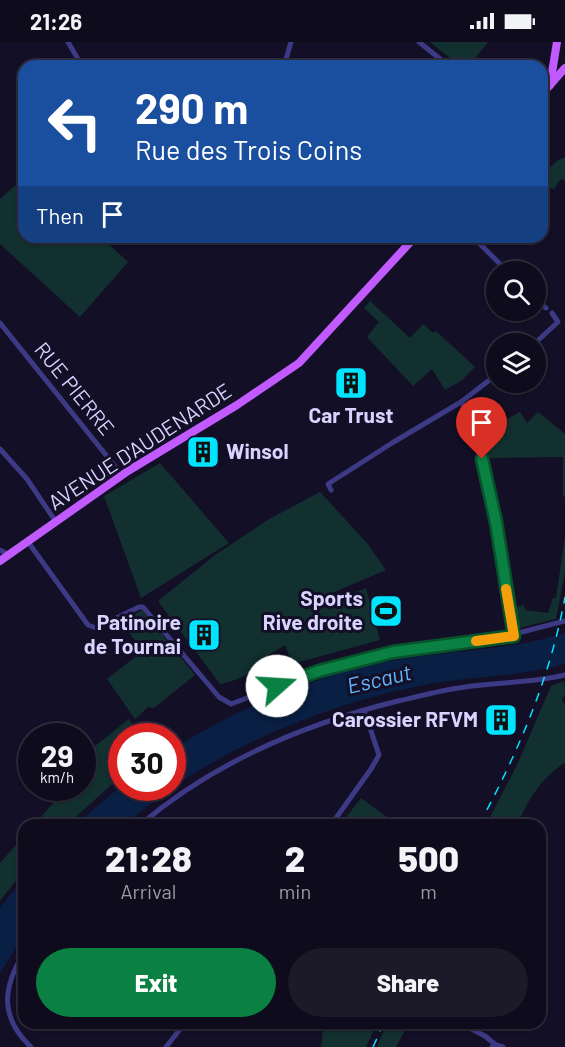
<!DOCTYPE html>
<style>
:root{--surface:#0e0b1c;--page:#1c1929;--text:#f1f3f6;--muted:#9b9ba3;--line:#2e2b3b;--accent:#0b8043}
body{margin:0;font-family:Barlow,sans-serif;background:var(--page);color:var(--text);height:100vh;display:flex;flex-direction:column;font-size:22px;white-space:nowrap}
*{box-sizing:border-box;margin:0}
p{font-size:20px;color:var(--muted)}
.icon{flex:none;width:33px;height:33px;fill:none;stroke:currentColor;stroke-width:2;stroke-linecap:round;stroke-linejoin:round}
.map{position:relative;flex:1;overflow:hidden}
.details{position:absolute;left:18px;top:777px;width:528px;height:210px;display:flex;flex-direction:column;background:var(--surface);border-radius:18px;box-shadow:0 2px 4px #0004,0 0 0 2px var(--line)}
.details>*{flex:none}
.banner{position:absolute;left:18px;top:18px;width:530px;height:183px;border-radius:18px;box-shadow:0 2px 4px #0004,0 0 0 2px var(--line);background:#1a4fa0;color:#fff;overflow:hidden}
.controls{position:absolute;left:486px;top:219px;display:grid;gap:12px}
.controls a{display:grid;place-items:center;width:60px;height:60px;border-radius:50%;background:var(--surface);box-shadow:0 2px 4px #0004,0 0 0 2px var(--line);font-size:30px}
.speed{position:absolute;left:18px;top:681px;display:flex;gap:12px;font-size:30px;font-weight:700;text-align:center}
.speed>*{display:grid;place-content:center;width:78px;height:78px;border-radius:50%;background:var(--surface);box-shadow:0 2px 4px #0004,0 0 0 2px var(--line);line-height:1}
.speed small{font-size:15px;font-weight:400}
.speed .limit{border:9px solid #d22;background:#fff;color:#111}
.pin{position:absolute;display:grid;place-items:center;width:51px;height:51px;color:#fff;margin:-62px -26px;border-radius:50% 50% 50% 0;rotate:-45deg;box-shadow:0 0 6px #0007}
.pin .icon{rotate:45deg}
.me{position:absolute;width:66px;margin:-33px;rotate:71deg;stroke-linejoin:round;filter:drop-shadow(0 0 4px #0008)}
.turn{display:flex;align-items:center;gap:21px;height:126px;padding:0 18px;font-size:27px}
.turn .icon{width:78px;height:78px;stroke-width:2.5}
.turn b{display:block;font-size:42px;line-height:51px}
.then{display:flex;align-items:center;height:57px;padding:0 18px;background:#0003;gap:12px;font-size:22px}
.eta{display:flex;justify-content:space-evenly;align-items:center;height:102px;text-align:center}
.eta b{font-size:36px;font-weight:800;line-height:42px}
.button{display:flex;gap:12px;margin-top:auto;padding:12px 18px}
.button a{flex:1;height:69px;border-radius:36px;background:var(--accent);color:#fff;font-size:24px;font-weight:800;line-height:69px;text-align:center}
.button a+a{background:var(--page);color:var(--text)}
.status{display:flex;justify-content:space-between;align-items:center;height:42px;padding:0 30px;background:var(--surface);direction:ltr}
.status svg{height:16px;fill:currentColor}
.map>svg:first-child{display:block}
</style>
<div class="status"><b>21:26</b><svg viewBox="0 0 49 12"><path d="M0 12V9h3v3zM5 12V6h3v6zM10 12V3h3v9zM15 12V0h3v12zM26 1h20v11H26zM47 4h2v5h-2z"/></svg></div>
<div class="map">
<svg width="565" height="1005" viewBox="0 0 565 1005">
<rect width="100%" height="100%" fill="#130f26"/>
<g fill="#12302f">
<path d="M430 0H488L469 24H460Z"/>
<path d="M565 115V139L563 137 560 138 554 147 542 145V133L558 118Z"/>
<path d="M19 140 24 144V195H101L128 220 80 275 0 202V157Z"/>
<path d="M370 259 410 296 423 282 433 291 436 289 475 325 461 339 445 348 432 327 413 344 367 295 379 280 364 266Z"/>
<path d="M520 370 527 381 538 370 565 392V455L563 454V415L488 416 483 390Z"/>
<path d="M160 421 229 501 141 556 104 454Z"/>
<path d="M320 450 367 501 386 528 318 557 322 564 366 546 380 598 292 622 285 603 257 621C251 635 233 639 220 642L158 559 215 513 269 477Z"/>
<path d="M565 494V530L556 577 519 586 515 583 512 566 524 563 525 568 548 571 553 556H556Z"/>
<path d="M142 568 195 633 154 666 148 665 135 677 107 637 143 609 121 580Z"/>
<path d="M564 639 565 653 562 657 565 663V721C542 734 528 759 517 783H486L517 723 551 644Z"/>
<path d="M129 677 139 694H122L121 734 67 783H34L66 746H82L83 724 95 704Z"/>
<path d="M361 756 398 783H340Z"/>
<path d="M24 794V828L0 859V821Z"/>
<path d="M330 981H377L366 1005H321L323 989Z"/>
<path d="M387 981H409L396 1005H377Z"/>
</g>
<g fill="#0a1f44">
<path d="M565 591V622C519 635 472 634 425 643 335 660 249 695 172 745L173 707C243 663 320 631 402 617 456 608 512 608 565 591Z"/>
<path d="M121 744 172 746 123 783H75Z"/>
<path d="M24 836V893L0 931V866Z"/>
</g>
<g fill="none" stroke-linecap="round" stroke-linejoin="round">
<g stroke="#3d3a85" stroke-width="5">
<path d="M68 0 82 24"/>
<path d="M419 0 449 24"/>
<path d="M284 24 291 0"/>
<path d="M473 195 508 230"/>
<path d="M536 257 546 266"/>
<path d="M0 281 122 433"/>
<path d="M534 302 558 280 552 271"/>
<path d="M461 360 473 378 496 480 514 594"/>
<path d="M0 407 27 437 56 480"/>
<path d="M331 448 328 442 392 401 461 360 496 333"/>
<path d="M28 500 88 583 96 586 139 565H143L219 655 231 662 319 629 370 616 434 604 495 597 565 579"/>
<path d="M0 508 8 512"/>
<path d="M140 783C214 720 304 682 398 659 420 654 442 648 465 645 499 640 532 641 565 633"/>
<path d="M331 783 371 727 379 713 364 668"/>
<path d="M24 911C2 946 0 976 31 1005"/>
<path d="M460 981 485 994 496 1003"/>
<path d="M166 1005 185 981"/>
<path d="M492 1005 496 1003 503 1005"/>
</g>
<g stroke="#c25bff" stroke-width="8">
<path d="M550 43 557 0"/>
<path d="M542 52 565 26"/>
<path d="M0 519 128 429 237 363 299 321 415 195"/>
</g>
<g stroke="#00e5ff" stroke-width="1.5" stroke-dasharray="9 8" stroke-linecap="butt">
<path d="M479 783C518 710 550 637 565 555"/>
<path d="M373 1005 384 981"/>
</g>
</g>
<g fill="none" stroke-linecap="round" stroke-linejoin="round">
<g stroke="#07532c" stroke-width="15">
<path id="route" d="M277 644 319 629 393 610 514 594 496 480 482 417"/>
</g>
<use href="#route" stroke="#0b8043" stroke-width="10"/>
<path stroke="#f59e0b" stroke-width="10" d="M476 599 514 594 506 547"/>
</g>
<defs>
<g id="building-square" transform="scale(1.725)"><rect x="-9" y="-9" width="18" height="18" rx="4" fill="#00e5ff" stroke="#130f26"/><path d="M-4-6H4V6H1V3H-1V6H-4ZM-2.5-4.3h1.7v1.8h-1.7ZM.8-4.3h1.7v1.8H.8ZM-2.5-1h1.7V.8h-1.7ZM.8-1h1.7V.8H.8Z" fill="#111"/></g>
<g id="stadium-square" transform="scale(1.725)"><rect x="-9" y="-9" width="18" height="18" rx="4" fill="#00e5ff" stroke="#130f26"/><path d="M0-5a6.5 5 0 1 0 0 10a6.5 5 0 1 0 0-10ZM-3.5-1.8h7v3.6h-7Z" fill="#111"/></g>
</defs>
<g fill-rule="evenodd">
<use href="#building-square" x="351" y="341"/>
<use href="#building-square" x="203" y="410"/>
<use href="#stadium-square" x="386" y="569"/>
<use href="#building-square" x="204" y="593"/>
<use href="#building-square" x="501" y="678"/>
</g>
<g text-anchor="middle" stroke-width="6" stroke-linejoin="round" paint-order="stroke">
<g font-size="21" fill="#d9d4ff" stroke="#130f26">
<text transform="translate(74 347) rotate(51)" y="7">RUE PIERRE</text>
<text transform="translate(140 405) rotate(-33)" y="7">AVENUE D'AUDENARDE</text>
</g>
<g font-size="21" font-weight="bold" fill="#d9d4ff" stroke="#130f26" text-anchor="end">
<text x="351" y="381" text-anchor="middle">Car Trust</text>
<text x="226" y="417" text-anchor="start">Winsol</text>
<text x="363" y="564">Sports<tspan x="363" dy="24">Rive droite</tspan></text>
<text x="181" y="588">Patinoire<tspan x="181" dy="24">de Tournai</tspan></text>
<text x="478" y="685">Carossier RFVM</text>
</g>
<g font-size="22" font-style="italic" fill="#62b6ff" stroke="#130f26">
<text transform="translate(379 637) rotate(-13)" y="8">Escaut</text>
</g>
</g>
</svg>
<div class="controls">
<a><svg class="icon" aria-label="search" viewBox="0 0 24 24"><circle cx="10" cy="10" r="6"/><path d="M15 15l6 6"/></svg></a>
<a><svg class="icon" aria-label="layers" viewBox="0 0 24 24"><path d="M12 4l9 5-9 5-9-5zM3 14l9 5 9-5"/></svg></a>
</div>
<div class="speed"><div>29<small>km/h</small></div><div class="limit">30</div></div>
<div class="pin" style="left:482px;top:417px;background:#d93025"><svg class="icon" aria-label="arrive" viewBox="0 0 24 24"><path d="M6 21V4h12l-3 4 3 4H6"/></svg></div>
<svg class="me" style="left:277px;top:644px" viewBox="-20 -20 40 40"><circle r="19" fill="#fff"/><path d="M0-13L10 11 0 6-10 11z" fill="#0b8043"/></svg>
<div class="banner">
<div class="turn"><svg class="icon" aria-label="left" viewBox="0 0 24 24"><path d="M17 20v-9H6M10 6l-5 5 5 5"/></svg><div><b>290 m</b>Rue des Trois Coins</div></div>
<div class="then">Then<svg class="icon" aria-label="arrive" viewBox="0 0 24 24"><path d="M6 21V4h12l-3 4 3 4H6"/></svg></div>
</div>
<section class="details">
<div class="eta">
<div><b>21:28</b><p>Arrival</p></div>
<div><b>2</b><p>min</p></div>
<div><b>500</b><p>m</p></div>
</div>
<div class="button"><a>Exit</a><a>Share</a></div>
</section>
</div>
